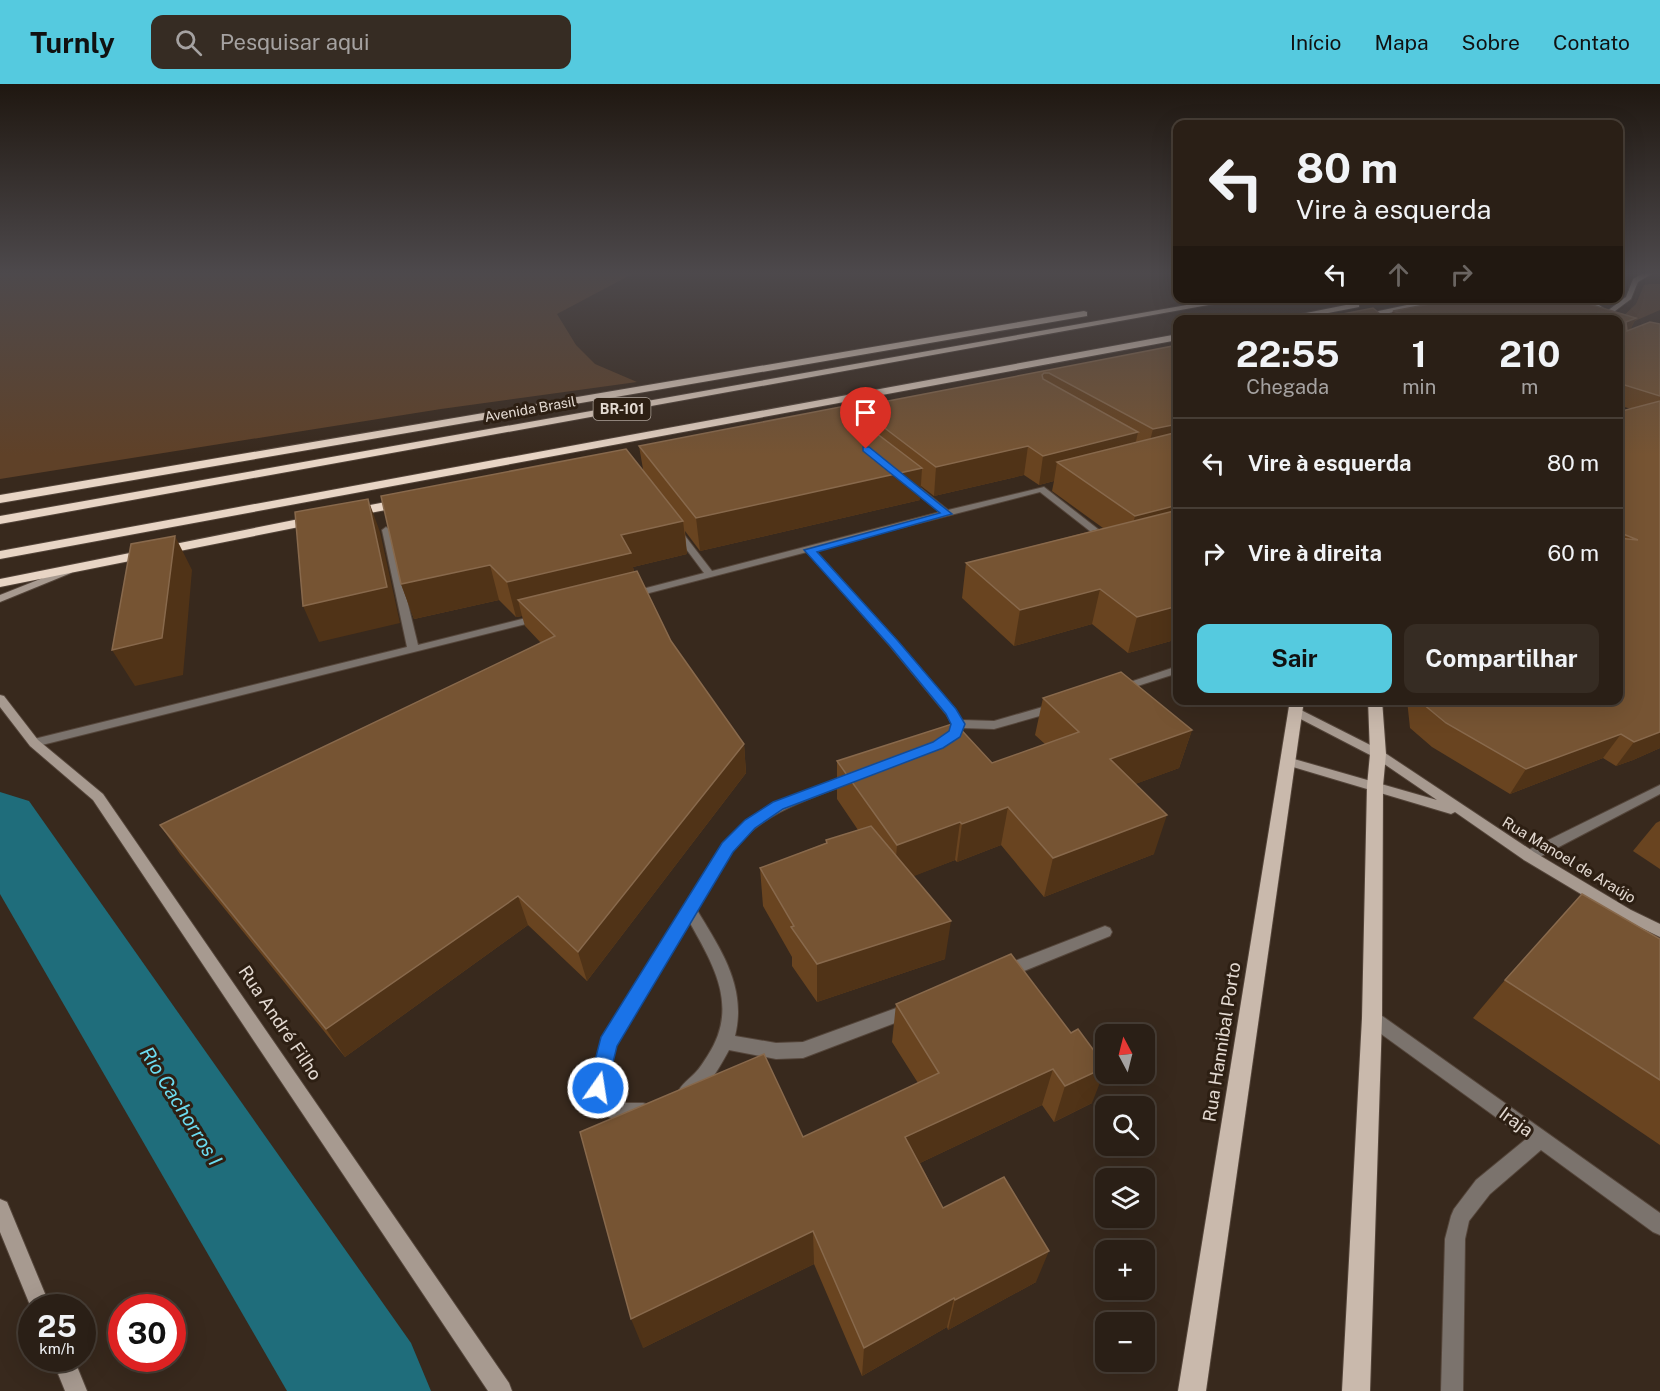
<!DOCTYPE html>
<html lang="pt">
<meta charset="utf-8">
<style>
:root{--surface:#2a1f16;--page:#362c23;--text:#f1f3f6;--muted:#a5a2a1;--line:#463d35;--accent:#55cadf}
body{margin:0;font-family:"Public Sans",sans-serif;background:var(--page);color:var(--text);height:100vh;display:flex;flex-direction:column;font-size:22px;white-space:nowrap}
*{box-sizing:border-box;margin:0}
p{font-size:20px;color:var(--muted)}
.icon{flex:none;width:33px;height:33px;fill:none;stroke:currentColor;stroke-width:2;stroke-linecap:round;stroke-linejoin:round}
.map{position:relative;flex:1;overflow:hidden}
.side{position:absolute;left:1173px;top:231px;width:450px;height:390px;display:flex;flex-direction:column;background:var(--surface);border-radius:12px;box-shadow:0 6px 24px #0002,0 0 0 2px var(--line)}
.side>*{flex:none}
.top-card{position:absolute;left:1173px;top:36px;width:450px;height:183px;border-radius:12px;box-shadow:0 6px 24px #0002,0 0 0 2px var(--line);background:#2a1f16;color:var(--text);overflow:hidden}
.needle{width:39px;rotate:353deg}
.buttons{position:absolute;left:1095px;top:940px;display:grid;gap:12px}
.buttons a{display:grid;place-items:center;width:60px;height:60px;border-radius:12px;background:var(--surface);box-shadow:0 6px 24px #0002,0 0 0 2px var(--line);font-size:30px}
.speed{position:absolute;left:18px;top:1210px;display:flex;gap:12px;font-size:30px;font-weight:700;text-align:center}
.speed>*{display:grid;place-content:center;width:78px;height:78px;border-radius:50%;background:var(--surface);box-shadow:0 6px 24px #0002,0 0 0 2px var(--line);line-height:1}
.speed small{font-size:15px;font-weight:400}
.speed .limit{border:9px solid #d22;background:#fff;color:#111}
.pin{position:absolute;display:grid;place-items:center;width:51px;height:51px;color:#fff;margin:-62px -26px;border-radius:50% 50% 50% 0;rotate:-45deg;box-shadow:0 0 6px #0007}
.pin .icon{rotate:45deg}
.me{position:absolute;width:66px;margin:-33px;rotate:13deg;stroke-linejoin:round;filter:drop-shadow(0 0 4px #0008)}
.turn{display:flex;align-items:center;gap:21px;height:126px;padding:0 24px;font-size:27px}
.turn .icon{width:78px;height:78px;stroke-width:2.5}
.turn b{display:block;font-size:42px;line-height:51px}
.lanes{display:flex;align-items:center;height:57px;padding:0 24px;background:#0003;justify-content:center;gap:30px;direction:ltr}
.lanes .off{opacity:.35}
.eta{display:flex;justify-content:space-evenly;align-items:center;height:102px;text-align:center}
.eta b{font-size:36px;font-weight:700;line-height:42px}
.cta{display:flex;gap:12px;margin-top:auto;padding:12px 24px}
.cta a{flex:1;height:69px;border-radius:12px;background:var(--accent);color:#111;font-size:24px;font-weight:700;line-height:69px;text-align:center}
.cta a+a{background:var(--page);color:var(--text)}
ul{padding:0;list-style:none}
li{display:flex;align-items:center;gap:18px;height:90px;padding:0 24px;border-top:2px solid var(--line)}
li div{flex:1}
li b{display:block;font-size:22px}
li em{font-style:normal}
header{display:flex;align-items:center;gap:36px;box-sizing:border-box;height:84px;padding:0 30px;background:var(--accent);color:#111}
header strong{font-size:28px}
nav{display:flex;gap:33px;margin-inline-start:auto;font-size:21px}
.search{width:420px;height:54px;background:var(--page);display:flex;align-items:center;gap:15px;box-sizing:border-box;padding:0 21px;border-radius:12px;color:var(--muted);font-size:22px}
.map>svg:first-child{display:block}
</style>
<header>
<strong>Turnly</strong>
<div class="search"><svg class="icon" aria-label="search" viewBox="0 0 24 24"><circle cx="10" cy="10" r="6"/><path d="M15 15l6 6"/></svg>Pesquisar aqui</div>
<nav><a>Início</a><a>Mapa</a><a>Sobre</a><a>Contato</a></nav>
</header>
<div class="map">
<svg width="1660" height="1307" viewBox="0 0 1660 1307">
<rect width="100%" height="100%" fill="#38291d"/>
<g fill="#5f4128">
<path d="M0 188H636L557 230 576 261 595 280 637 298 441 325 0 395Z"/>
<path d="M1651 200H1660V226L1619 244V236L1636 220 1644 201Z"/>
</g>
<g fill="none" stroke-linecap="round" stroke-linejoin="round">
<path fill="#1f6d7b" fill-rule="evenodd" d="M0 708 29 717 411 1259 431 1307H287L0 810Z"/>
<g stroke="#54453a" stroke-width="2">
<g id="street">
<path d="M907 398H913L948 426 1044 403 1112 456 1110 458H1104L1040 408 815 466 898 558 955 625 962 636 994 637 1053 620 1059 624 1057 627 994 645 963 644 961 650 955 656H947L945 653 950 648 952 640 946 630 890 562 807 468 630 514 625 511 627 509 704 489 672 446 673 444H679L712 487 940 428 907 402Z"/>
<path d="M386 443 390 446 418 561 538 531 543 534 542 536 34 663 28 659 34 655 407 563 382 446Z"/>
<path d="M1178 582V589L1122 607 1116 604 1118 602Z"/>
<path d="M852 690 858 694 856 697C812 714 764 727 733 766 719 784 709 806 697 826 721 866 747 903 735 952L776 959 803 958 910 919 916 921 918 926 916 931 803 974 776 975 729 966C719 984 708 1006 688 1014L682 1012 679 1006C683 999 689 995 695 989 700 984 704 977 708 971 739 923 714 882 690 839L616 961 607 1002 618 1019H643L649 1021 652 1027 649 1033C641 1036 614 1038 607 1032 600 1026 593 1013 589 1004L602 954 723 759 745 737 773 719Z"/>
<path d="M1660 701V710L1534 776 1529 777 1524 776 1522 772 1524 768Z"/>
<path d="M1105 842 1110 844 1112 848 1110 852 1007 894 1002 892 999 887 1002 882Z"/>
<path d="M1372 927 1378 929 1660 1129V1151L1653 1148 1541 1066 1490 1110 1469 1137 1465 1155 1463 1307H1441L1445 1155 1451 1132 1454 1125 1476 1096 1526 1055 1366 939 1364 934 1366 929Z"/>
</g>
</g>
<g stroke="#54453a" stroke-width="2">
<g id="secondary">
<path d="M68 484 73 487 71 489 0 518V511Z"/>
<path d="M0 611 4 612 38 656 103 710 509 1299 512 1307H488L93 716 30 662 0 623Z"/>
<path d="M1295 623 1382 667 1534 768 1631 826 1660 840V853L1621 834 1524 776 1455 728 1451 730 1283 680 1281 677 1283 674 1287 673 1437 716 1374 673 1291 630 1289 627Z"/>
<path d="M0 1115 7 1118 51 1224H32V1226L0 1148Z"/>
<path d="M52 1275H74L87 1307H65Z"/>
</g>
</g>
<g stroke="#54453a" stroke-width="2">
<g id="primary">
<path d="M1645 188H1655L1638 198 1631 215 1603 236H1595L1626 213 1633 195Z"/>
<path d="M1290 616H1304L1206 1307H1178Z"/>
<path d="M1368 616H1382L1386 670 1383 702 1382 934 1370 1307H1342L1362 934 1367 702 1370 670Z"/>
</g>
</g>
<g stroke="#54453a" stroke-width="2">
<g id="highway">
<path d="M1226 214H1247L0 440V432Z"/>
<path d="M1440 214H1460L1356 236H1336Z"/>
<path d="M1572 214C1588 214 1599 219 1610 230L1603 232 1589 222Z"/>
<path d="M1356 219H1359V223L1292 236H1271Z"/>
<path d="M1084 227 1087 228V232L0 419V411Z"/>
<path d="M1178 250V256L0 475V467Z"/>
<path d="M407 414 413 418 412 421 349 433 343 429 349 425Z"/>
<path d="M319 431 326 435 324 438 0 503V495Z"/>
</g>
</g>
<use href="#street" fill="#7b736d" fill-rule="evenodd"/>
<use href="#secondary" fill="#a79a90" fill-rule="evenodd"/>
<use href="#primary" fill="#c9b9ac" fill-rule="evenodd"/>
<use href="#highway" fill="#e8d5c5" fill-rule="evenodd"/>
</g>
<g fill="#694420">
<path d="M1393 227 1636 234 1630 246 1660 240V664L1633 676 1616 682 1603 674 1510 710 1432 663 1410 644 1407 616H1618V328L1631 325 1618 321V236H1389Z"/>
<path d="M1178 261V555L1128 569 1092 540 1014 562 962 514 966 479 1103 444 1052 407 1054 397 1039 401 1024 391 934 412 921 402 920 416 700 467 685 447 687 470 633 483 634 488 671 557 744 660 746 689 587 897 528 841 345 973 180 770 160 741 541 559 525 542 522 532 516 533 499 516 414 535 401 500 643 385 639 362 846 326 857 334V323Z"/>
<path d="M1043 614 1192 646 1179 684 1135 700 1154 770 1044 813 1001 761 957 778 955 776 913 792 945 875 817 918 792 882V873L763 822 760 784 826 759V756L858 746 837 715V677L992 679 1045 660 1035 651Z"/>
<path d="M1660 737V785L1633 767 1656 739Z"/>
<path d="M1660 855V1061L1473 934 1505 896Z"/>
<path d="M1011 870 1092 1019 1054 1038 1042 1021 920 1079 943 1124 1036 1198 948 1246 947 1243 862 1292 814 1180 643 1264 803 1053 918 999 892 958 896 920Z"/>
</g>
<g fill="#503317">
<path d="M1636 234 1628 250 1618 254 1626 238Z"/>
<path d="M1178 340V366L1146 373 1153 345Z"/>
<path d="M1138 348 1132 376 1057 378 1054 397 1039 401 1043 372Z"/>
<path d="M1028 362 1024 391 934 412 936 383Z"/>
<path d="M922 384 920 416 700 467 696 434Z"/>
<path d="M368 415 380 448 400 539 319 558 303 522Z"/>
<path d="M1178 421V449L1128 462 1135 432Z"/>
<path d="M683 437 687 470 633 483 636 503 518 516 522 532 516 533 507 498 621 451Z"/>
<path d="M175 452 192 486 183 591 135 602 112 566Z"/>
<path d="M490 481 499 516 414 535 401 500Z"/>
<path d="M1100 505 1092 540 1014 562 1020 526Z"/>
<path d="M1178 522V555L1128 569 1137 533Z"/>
<path d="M1192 646 1179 684 1100 713 1110 675Z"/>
<path d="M1660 648V664L1633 676 1616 682 1634 658Z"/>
<path d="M1621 650 1603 674 1510 710 1526 685Z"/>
<path d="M744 660 746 689 587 897 578 868Z"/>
<path d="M1008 723 1001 761 957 778 962 740Z"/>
<path d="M1167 731 1154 770 1044 813 1053 774Z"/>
<path d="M960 738 955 776 894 800 897 761Z"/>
<path d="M518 812 528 841 345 973 326 945Z"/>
<path d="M951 837 945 875 817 918V880Z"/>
<path d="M1106 983 1092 1019 1054 1038 1065 1002Z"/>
<path d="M1053 985 1042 1021 901 1088 905 1053Z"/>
<path d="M813 1147 814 1180 643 1264 631 1235Z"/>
<path d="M1049 1167 1036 1198 948 1246 955 1216Z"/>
<path d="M954 1214 947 1243 862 1292 864 1264Z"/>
</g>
<g fill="#765433" stroke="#88694c" stroke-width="1.5">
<path d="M1461 214H1569L1636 234 1626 238 1627 247 1650 238 1660 240V312L1618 299V236H1421L1393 227Z"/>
<path d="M1373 224 1387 236H1312Z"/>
<path d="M1178 261V340L1153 345 1049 289H1044L1042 291 1043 295 1138 348 1043 372 1028 362 936 383 857 323Z"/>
<path d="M1660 317V648L1634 658 1621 650 1526 685 1446 639 1423 620V616H1618V454L1638 456 1618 448V328Z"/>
<path d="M845 322 846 326 922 384 696 434 639 362Z"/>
<path d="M1178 348V421L1135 432 1057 378Z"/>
<path d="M626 365 683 437 621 451 631 469 507 498 490 481 401 500 381 412Z"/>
<path d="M368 415 387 503 303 522 295 428Z"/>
<path d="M1178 426V476L1173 477 1178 480V522L1137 533 1100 505 1020 526 966 479Z"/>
<path d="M175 452 162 554 112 566 131 460Z"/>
<path d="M637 487 671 557 744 660 578 868 518 812 326 945 160 741 555 552 518 516Z"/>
<path d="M1121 588 1192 646 1110 675 1167 731 1053 774 1008 723 962 740 960 738 897 761 837 677 955 639 992 679 1079 648 1043 614Z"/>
<path d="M871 742 951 837 817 880 791 843 794 842 760 784 827 759 826 756Z"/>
<path d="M1582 810 1660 855V996L1505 896Z"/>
<path d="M1011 870 1071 949 1078 945 1106 983 1065 1002 1053 985 905 1053 943 1124 1004 1093 1049 1167 955 1216 954 1214 864 1264 813 1147 631 1235 580 1048 764 970 803 1053 939 989 896 920Z"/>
</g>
<linearGradient id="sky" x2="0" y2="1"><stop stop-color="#1f1710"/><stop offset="0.51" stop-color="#4d494c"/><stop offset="1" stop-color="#4d494c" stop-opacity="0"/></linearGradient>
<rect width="1660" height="371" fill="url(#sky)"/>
<path fill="#1a73e8" stroke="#114b97" stroke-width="1.5" d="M863 363H869L952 430 817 468 898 557 956 625 965 640 960 653 943 664 783 725 755 744 733 768 617 962 605 1011 598 1014 591 1011 588 1004 601 953 722 759 745 736 773 718 933 658 949 647 951 640 946 630 890 562 804 466 940 429 863 367Z"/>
<g text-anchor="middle" stroke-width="6" stroke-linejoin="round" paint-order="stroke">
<g font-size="14" fill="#e4dad2" stroke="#2d1f13">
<text transform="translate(530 325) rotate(-10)" y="5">Avenida Brasil</text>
</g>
<rect fill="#2d1f13" stroke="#ada299" stroke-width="1.5" x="593.5" y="314" width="57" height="22" rx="4.5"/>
<g font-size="14" font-weight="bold" fill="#e4dad2">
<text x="622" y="330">BR-101</text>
</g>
<g font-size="15" fill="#e4dad2" stroke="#2d1f13">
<text transform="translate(1569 776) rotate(31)" y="5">Rua Manoel de Araújo</text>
</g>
<g font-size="18" fill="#e4dad2" stroke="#2d1f13">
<text transform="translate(280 939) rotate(56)" y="6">Rua André Filho</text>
<text transform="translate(1222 958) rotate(-81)" y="6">Rua Hannibal Porto</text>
<text transform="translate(1516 1038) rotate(36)" y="6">Iraja</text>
</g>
<g font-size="20" font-style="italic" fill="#6cdcf1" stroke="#2d1f13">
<text transform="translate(181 1022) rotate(58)" y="7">Rio Cachorros I</text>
</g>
</g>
</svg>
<div class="buttons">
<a><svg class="needle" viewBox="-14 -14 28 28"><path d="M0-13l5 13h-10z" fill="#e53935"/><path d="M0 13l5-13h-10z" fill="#a5a2a1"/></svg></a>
<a><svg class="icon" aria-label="search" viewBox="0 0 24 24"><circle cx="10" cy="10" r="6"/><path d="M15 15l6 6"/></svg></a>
<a><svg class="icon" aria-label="layers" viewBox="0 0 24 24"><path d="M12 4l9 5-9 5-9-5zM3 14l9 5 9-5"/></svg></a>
<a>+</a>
<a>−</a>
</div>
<div class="speed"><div>25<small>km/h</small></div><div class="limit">30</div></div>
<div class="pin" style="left:866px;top:365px;background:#d93025"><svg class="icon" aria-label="arrive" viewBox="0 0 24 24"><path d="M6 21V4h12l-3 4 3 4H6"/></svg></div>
<svg class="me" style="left:598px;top:1004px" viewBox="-20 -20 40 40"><circle r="17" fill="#1a73e8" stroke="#fff" stroke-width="3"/><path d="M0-11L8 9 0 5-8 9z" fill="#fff"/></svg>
<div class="top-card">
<div class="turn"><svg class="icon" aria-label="left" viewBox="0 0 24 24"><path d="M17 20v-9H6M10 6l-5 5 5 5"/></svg><div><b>80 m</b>Vire à esquerda</div></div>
<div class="lanes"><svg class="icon" aria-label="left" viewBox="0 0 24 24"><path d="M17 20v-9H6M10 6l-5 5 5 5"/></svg><svg class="icon off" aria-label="ahead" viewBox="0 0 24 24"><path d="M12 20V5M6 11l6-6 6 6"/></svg><svg class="icon off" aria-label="right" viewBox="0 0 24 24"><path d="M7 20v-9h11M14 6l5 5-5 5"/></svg></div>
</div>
<section class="side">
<div class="eta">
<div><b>22:55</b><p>Chegada</p></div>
<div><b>1</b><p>min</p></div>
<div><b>210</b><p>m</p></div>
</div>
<ul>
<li><svg class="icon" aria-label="left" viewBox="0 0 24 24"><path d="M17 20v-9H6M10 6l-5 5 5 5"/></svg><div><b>Vire à esquerda</b></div><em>80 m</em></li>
<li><svg class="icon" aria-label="right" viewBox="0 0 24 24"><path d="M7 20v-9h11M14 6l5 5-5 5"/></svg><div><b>Vire à direita</b></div><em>60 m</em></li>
</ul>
<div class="cta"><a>Sair</a><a>Compartilhar</a></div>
</section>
</div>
